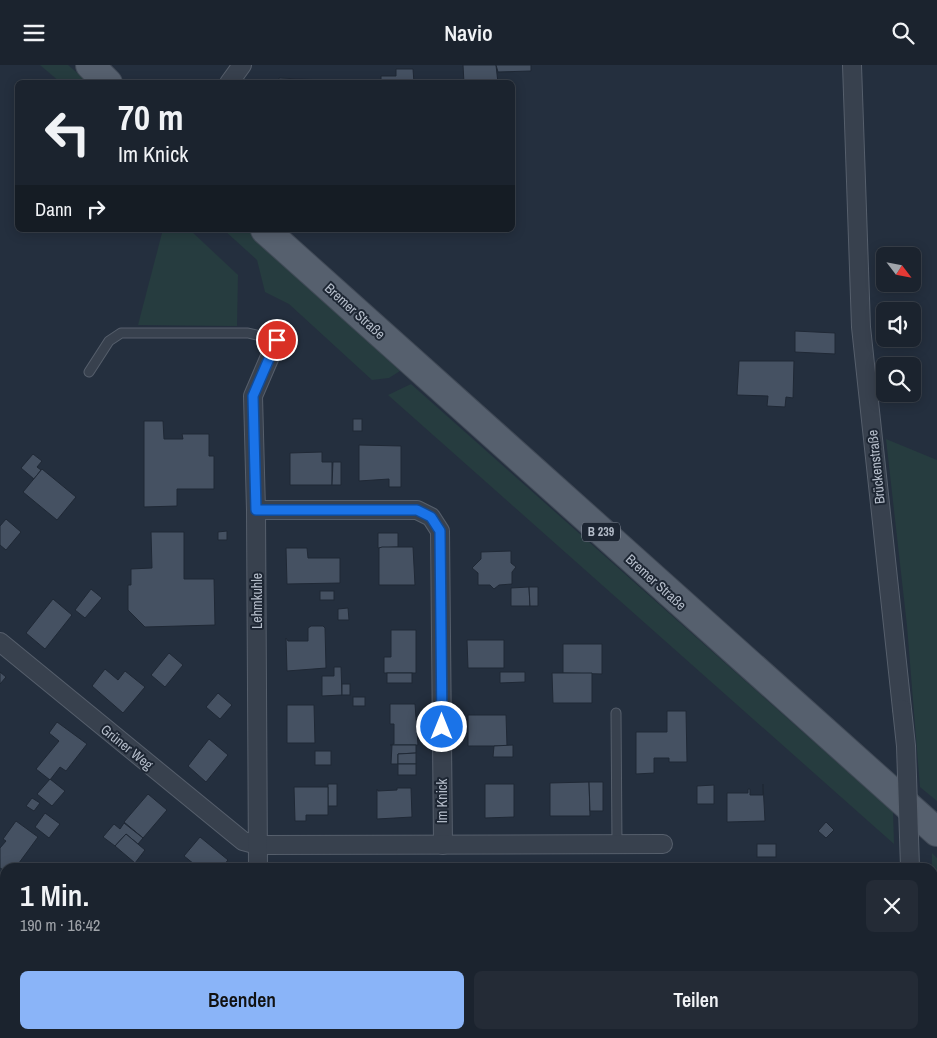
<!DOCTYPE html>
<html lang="de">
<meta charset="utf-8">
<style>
:root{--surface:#1b232e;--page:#242b36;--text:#f1f3f6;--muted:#a0a4aa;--line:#39404a;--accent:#8ab4f8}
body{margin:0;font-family:"Archivo Narrow",sans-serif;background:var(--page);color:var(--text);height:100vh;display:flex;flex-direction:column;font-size:19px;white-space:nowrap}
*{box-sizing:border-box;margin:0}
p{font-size:16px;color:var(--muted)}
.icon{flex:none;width:28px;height:28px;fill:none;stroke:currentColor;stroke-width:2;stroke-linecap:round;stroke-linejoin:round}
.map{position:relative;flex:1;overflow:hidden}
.details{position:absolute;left:0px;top:798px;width:938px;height:176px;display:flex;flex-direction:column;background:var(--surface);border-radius:15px 15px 0 0;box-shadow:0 2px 12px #0003,0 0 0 1px var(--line)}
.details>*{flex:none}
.guide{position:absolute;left:15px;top:15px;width:500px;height:152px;border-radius:8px;box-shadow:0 2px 12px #0003,0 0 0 1px var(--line);background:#1b232e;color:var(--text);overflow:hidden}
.needle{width:32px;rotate:122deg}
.fabs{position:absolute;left:876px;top:182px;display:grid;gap:10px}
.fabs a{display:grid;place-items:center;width:45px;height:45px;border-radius:8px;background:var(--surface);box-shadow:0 2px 12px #0003,0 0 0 1px var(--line);font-size:25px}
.pin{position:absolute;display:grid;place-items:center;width:42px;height:42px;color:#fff;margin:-21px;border:2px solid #fff;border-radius:50%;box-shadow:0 1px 5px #0007}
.me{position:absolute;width:55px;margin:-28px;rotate:0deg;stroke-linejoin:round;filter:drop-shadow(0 0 4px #0008)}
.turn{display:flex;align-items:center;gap:18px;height:105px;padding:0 20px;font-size:22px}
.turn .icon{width:65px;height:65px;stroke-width:2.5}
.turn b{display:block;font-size:35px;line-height:42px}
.then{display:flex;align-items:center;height:48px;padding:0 20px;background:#0003;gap:10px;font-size:19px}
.round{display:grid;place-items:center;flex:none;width:52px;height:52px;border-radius:8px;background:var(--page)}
.overview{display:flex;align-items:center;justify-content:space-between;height:85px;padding:0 20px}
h1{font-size:30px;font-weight:600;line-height:38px}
.cta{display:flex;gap:10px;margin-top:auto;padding:10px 20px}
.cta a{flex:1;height:58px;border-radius:8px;background:var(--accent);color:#111;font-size:20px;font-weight:600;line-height:58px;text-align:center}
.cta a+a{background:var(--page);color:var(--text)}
header{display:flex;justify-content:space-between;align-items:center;height:65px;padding:0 20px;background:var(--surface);font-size:22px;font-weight:600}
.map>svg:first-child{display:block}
</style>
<header><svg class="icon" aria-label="menu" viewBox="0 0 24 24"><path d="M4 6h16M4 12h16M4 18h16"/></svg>Navio<svg class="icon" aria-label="search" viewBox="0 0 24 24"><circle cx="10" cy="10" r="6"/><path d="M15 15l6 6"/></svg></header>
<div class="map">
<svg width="937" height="973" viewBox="0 0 937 973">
<rect width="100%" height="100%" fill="#242f3e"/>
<g fill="#263c3f">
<path d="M40 0H68L88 17H60Z"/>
<path d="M164 165H190L238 210 237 261 138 260 162 168Z"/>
<path d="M224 165H248L400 306 389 313 372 315 289 239 265 227 257 195Z"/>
<path d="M411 319 893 747 894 779 388 330Z"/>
<path d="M886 374 937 395V736L920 722 907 561Z"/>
<path d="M932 788 937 793V949L935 973H921V969H932Z"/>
</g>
<g fill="#455162" stroke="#1f2835">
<path d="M463 0H496L498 18H464Z"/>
<path d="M496 0H531V6L498 7Z"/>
<path d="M396 4H413L414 18H381V11H396Z"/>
<path d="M279 13 345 16 279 18Z"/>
<path d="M795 266 835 268V289L795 287Z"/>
<path d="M739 296H794L793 333 786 332 785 342 767 341 768 331 737 330Z"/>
<rect x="353" y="354" width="9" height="12"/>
<path d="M144 356H163L164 374H183L182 369H209V391H214V424H177V441L144 442Z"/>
<path d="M359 380 401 381V422H389V414L359 416Z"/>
<path d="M322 387V397H332V420H290V388Z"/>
<path d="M33 389 42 396 37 402 41 405 34 414 21 403Z"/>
<path d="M333 397H341V420H332Z"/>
<path d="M42 404 76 432 57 455 23 427Z"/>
<path d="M6 454 21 467 6 485 0 480V461Z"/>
<path d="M227 466V475H218V467Z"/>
<path d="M151 467H184V514H214L215 560 145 562 128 545V520H131V504L152 503Z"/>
<path d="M378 468H398V482L378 483Z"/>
<path d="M382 482H413L415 520H379V483Z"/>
<path d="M286 483H307L308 493H340V518L287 519Z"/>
<path d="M511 486V498L516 502 512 507V519L499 520 494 524 490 520H478V508L472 503 481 494V487Z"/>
<path d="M529 522 530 541H511V523Z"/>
<path d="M529 522H538V541H530Z"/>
<path d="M91 524 102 533 85 553 75 545Z"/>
<rect x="320" y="526" width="14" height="9"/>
<path d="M53 534 72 550 45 584 26 568Z"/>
<path d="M348 543 349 555H338V544Z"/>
<path d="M311 561H323L325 563 326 603 287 606 286 573 288 576H308V563Z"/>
<path d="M391 565H416V608H384V592H391Z"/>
<path d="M467 575H504V603H468Z"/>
<path d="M563 579H602V609L563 608Z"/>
<path d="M169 588 183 600 165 622 151 610Z"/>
<path d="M334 602H341L342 630 322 631V611H334Z"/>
<path d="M105 604 118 615 125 606 145 622 123 648 92 621Z"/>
<path d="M0 607 6 612 0 619Z"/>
<path d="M500 607H525V617L500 618Z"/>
<rect x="387" y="608" width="25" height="10"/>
<path d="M552 608H592V638H553Z"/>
<rect x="342" y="619" width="8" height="11"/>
<path d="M218 628 232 640 220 654 206 642Z"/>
<rect x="353" y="632" width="12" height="9"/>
<path d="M390 639H415L418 680H390L394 679V659H390Z"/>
<path d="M287 640H314L315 678H287Z"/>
<path d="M667 646H686L687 697H669V693H654V708L636 709V667H667Z"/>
<path d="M468 650H506L507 681H468Z"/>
<path d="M57 657 87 679 66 706 60 702 50 715 36 704 59 676 49 668Z"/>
<path d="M209 674 228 690 206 717 188 701Z"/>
<path d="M392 680H416V688L398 689V699H391Z"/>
<path d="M513 680V692H493L494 681Z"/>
<rect x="315" y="686" width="16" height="14"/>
<path d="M416 688V699H398V689Z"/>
<rect x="398" y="699" width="18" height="11"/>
<path d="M50 714 65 726 52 741 37 729Z"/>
<path d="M589 717 590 751H550V718Z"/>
<path d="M589 717H603V746H590Z"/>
<rect x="328" y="719" width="9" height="22"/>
<path d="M485 719H514V752L485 753Z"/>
<path d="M763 719 765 756 727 757V728H748V724H750V730H763Z"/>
<path d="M714 720V739H697V721Z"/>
<path d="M294 722H328V750H306V756H295Z"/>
<path d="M397 723H411L412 752 377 754V724L378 726 397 725Z"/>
<path d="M148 729 167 745 143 773 124 757Z"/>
<path d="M32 733 40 738 34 746 26 741Z"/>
<path d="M45 748 60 759 49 773 35 762Z"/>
<path d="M16 756 38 772 16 802H5V806L0 803V783L6 776 3 774Z"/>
<path d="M826 757 834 765 826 773 818 766Z"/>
<path d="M124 758 143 773 138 779 126 769 115 781 103 772 114 759 120 764Z"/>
<path d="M126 769 145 785 135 798 115 781Z"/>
<path d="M200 772 228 795 222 802H191L194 799 184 791Z"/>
<rect x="757" y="779" width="19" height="13"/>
<path d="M761 798V802H726V799Z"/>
<path d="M31 969H57L54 973H28Z"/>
<path d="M304 969H330V971H325V973H289V970Z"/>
</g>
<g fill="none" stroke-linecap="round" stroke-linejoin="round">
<g stroke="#565f6c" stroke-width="11">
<g id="service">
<path d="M89 307 109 276 121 268H248L277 275"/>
<path d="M616 648 617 779"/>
</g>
</g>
<g stroke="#565f6c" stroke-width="20">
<g id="minor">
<path d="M852 0 861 262 902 644"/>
<path d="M229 18 242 0"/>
<path d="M256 445H417L431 452 440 466 443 780"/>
<path d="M0 577 243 776 258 780 663 779"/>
<path d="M258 802 256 445 253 331 277 275"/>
<path d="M0 832 5 835"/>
<path d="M190 969 196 973"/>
<path d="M862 969V973"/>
<path d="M257 973V969"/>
<path d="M903 973 904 969"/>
</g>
</g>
<g stroke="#414a57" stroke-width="30">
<g id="primary">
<path d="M90 0 108 18"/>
<path d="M265 165 937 767"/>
</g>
</g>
<use href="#service" stroke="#38414e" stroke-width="9"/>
<use href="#minor" stroke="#38414e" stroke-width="18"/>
<use href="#primary" stroke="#56606e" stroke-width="28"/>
<g stroke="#565f6c" stroke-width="20" stroke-linecap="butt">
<path id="minor-bridge" d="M902 644 906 681 910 802"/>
</g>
<use href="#minor-bridge" stroke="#38414e" stroke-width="18"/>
</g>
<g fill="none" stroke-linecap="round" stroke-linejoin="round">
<g stroke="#114b97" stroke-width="12">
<path id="route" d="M277 275 253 331 256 445H417L431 452 440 466 442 662"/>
</g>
<use href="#route" stroke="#1a73e8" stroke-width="9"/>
</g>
<g text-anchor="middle" stroke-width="4" stroke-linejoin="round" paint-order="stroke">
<rect fill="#1d2633" stroke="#878f9c" stroke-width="1" x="582" y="457.5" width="38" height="19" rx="4"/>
<g font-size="12" font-weight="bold" fill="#b4bcc9">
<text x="601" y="471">B 239</text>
</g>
<g font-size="14" fill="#b4bcc9" stroke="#1d2633">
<text transform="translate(355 246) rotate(42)" y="5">Bremer Straße</text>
<text transform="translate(876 402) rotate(-96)" y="5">Brückenstraße</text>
<text transform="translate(656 517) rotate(42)" y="5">Bremer Straße</text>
<text transform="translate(257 536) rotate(-90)" y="5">Lehmkuhle</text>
<text transform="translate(127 682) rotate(39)" y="5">Grüner Weg</text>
<text transform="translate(442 736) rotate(-90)" y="5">Im Knick</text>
</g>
</g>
</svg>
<div class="fabs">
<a><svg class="needle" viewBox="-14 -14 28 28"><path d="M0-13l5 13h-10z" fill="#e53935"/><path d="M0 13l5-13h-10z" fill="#a0a4aa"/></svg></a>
<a><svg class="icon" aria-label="sound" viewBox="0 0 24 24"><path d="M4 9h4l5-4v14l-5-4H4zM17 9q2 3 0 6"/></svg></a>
<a><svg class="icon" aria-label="search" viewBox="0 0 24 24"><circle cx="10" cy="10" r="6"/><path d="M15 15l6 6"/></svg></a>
</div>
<div class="pin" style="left:277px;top:275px;background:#d93025"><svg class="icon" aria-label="arrive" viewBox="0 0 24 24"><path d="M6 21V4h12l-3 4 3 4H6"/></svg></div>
<svg class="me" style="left:442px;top:662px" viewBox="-20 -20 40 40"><circle r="17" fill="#1a73e8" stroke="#fff" stroke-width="3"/><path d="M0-11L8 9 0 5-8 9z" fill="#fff"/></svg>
<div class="guide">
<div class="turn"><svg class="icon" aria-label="left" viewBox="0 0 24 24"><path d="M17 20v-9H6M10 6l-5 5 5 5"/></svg><div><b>70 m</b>Im Knick</div></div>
<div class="then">Dann<svg class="icon" aria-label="right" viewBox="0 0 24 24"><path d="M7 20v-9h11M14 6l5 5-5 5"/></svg></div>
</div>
<section class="details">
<div class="overview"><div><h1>1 Min.</h1><p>190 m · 16:42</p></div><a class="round"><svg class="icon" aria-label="close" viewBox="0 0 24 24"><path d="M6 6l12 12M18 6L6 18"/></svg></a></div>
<div class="cta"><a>Beenden</a><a>Teilen</a></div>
</section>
</div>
